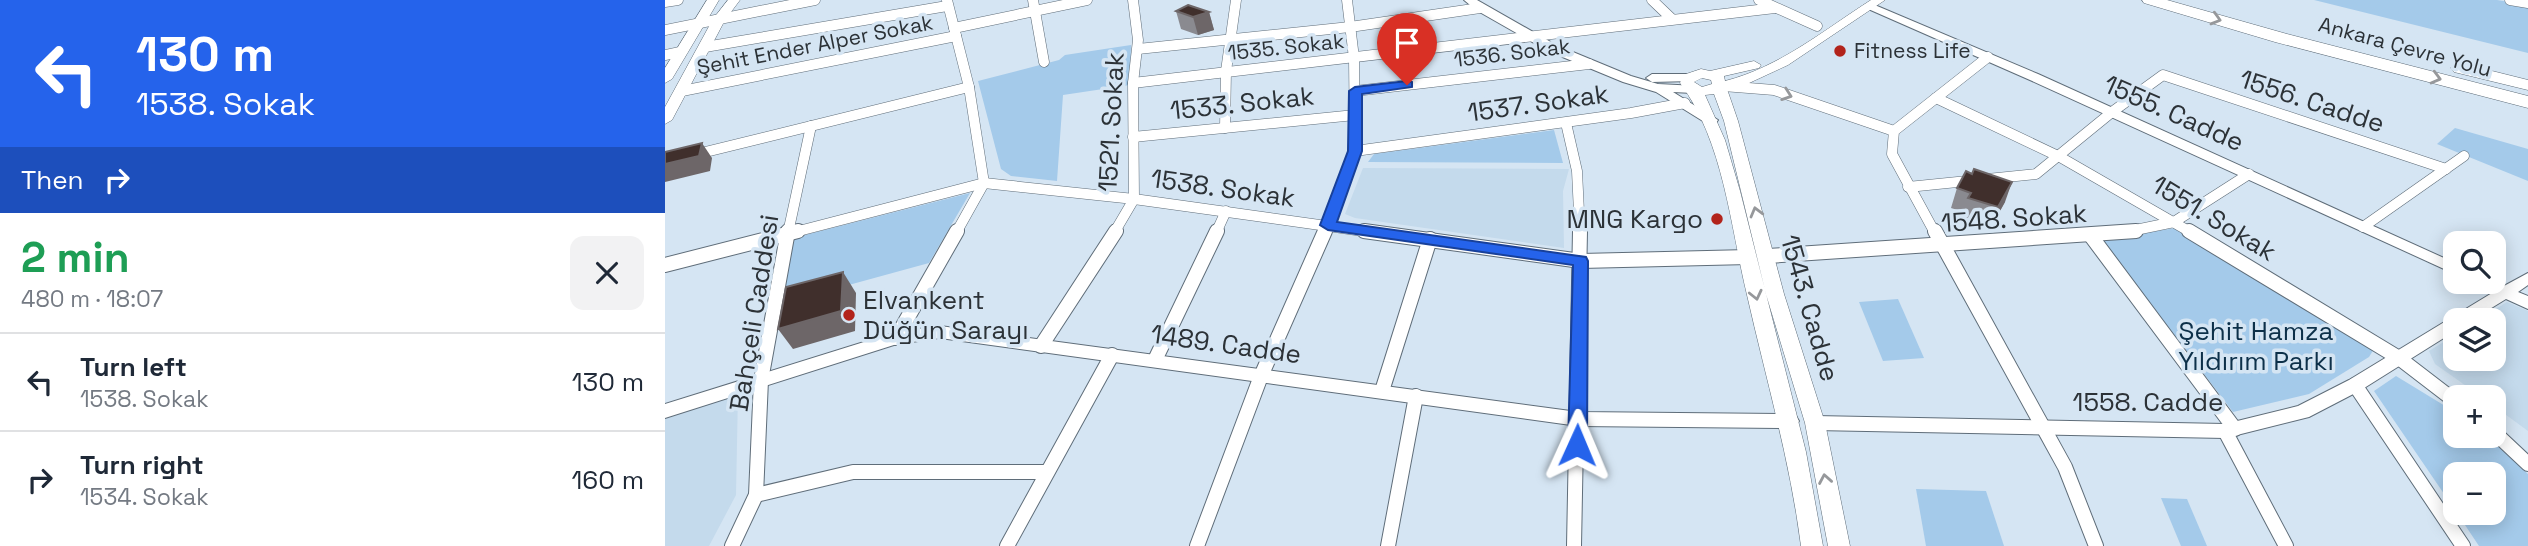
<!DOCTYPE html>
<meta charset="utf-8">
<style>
:root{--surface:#fff;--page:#f2f2f3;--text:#1f2937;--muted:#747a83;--line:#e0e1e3}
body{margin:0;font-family:"Space Grotesk",sans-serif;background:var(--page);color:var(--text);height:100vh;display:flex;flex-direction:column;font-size:26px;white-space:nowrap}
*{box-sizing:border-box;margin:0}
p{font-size:23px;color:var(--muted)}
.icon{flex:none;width:38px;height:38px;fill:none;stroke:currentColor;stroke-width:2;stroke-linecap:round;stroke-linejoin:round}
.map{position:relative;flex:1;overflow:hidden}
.panel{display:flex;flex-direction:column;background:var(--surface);width:665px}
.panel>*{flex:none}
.hud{background:#2563eb;color:#fff;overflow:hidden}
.controls{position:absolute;left:1778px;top:231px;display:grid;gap:14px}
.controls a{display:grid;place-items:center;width:63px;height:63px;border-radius:14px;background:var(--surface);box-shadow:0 4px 18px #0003;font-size:35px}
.pin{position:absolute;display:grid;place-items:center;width:60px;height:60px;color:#fff;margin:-72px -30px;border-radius:50% 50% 50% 0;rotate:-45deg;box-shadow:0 0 7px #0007}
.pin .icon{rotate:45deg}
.me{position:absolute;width:77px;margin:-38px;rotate:1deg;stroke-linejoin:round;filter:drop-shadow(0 0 5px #0008)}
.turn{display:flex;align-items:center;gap:24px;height:147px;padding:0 21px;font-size:32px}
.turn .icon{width:91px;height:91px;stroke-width:2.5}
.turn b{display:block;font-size:49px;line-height:60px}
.then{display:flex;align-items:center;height:66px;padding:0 21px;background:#0003;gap:14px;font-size:26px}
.round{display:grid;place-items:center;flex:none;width:74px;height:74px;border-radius:14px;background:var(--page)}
.head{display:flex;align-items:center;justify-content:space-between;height:119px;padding:0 21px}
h1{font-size:42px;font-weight:800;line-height:52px;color:#1e9e55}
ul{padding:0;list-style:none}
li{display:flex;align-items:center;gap:21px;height:98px;padding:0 21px;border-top:2px solid var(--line)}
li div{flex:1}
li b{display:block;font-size:26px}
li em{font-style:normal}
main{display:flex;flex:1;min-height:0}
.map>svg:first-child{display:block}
</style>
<main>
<section class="panel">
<div class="hud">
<div class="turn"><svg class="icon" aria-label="left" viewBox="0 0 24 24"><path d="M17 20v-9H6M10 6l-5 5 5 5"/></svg><div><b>130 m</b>1538. Sokak</div></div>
<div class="then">Then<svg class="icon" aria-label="right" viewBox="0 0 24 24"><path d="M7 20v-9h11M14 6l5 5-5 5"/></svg></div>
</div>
<div class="head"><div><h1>2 min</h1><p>480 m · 18:07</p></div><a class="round"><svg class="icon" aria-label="close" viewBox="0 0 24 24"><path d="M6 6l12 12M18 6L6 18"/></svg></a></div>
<ul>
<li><svg class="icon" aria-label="left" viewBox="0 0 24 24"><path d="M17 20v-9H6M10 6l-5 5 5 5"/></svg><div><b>Turn left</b><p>1538. Sokak</p></div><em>130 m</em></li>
<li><svg class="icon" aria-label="right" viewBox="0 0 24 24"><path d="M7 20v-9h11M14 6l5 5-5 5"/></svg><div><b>Turn right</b><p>1534. Sokak</p></div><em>160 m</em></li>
</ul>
</section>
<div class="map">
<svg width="1863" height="546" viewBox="0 0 1863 546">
<rect width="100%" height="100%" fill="#d5e5f3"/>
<g fill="#c4daec">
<path d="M698 168 904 169 898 191 899 248 690 218 680 214Z"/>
<path d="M1842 302 1863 311V431L1829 406V397H1817L1770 364 1764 351 1790 335V359H1829V320H1813Z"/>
<path d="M73 393 71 495 44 546H0V419Z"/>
</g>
<g fill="#a4caea">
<path d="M1649 0H1832L1863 5V53Z"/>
<path d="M466 45 465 85 398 95 392 181 346 176 336 169 313 81 394 60 400 55Z"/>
<path d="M1790 128 1863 149V181L1772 144Z"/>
<path d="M889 130 898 163 703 162 709 154Z"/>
<path d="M305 193 264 263 118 303 128 238Z"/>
<path d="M1510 228 1709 349 1704 357 1644 394 1568 412 1437 240Z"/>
<path d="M1233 299 1259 358 1218 361 1194 302Z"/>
<path d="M1731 376 1790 412V436H1822L1863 474V546H1814L1792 513H1829V474H1790V510L1709 391Z"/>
<path d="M1251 489 1321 491 1339 546H1261Z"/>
<path d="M1496 498 1522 499 1542 546H1516Z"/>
</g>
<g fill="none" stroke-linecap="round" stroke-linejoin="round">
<g stroke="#5f6d79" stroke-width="11">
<g id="minor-far1">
<path d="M282 0 304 87 319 183 291 233"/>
<path d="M368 0 379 62"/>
<path d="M987 0 1007 19"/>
<path d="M1094 0 1152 26"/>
<path d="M1845 0 1863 3"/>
<path d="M0 2 13 0"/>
<path d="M289 28 422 0"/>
<path d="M0 30 150 0"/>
<path d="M40 47 282 6"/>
<path d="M473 49 685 27 815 8"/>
<path d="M0 55 15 52"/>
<path d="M468 83 1110 8"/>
<path d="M1058 86 1109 90 1229 131"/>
<path d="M17 91 291 36"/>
<path d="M690 91 924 64"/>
<path d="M1271 98 1395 157 1527 233"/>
<path d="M901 123 912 171 915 233"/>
<path d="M560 128 561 71 571 0"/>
<path d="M468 137 690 115"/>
<path d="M690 151 966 113 1020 103"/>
<path d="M0 162 304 87"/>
<path d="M1243 187 1371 174 1447 112 1498 75 1781 169"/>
<path d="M1698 227 1799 156"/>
<path d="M123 233 146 126"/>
<path d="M126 233 319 183 469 199 712 233"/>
<path d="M449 233 469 199 468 83 473 40 468 0"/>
<path d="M551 233 561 211"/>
<path d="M660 233 690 151 689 58 682 0"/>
<path d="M1270 233 1227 154 1229 131 1323 57"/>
<path d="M1456 233 1509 222 1584 174"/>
</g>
</g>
<g stroke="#5f6d79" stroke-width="16">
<g id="minor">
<path d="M699 231 916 261 1084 257"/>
<path d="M1270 231 1400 467 1431 546"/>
<path d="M1524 231 1734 358 1790 401"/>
<path d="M1426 236 1570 429"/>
<path d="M1103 256 1471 231"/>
<path d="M0 265 133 231"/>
<path d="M231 338 292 231"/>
<path d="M376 346 451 231"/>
<path d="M490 360 552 231"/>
<path d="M1690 385 1798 546"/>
<path d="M717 391 765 239"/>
<path d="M1560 431 1621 546"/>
<path d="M1829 432 1863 464"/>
<path d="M91 495 188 472H381"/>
<path d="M67 546 91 495 96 380 123 231"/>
<path d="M342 546 447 355"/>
<path d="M532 546 596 376 660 231"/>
<path d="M723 546 751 396"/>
<path d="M909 546 915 231"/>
</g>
</g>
<g stroke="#5f6d79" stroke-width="2">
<g id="tertiary">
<path d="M799 0H812L891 45 966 76 993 84 1032 86 1034 89 1028 93 1008 92 1053 120 1051 123H1041L991 92 958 82 883 51 811 10Z"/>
<path d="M1205 3 1373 74 1790 263V274L1365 80 1201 8 1199 6Z"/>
<path d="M1023 74 1029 78 1027 81 987 82 981 78 987 74Z"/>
<path d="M1863 273V285L1853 292 1863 296V309L1841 299 1807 320H1790V331L1696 390 1644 417 1560 438 1150 430 1144 428 1141 423 1144 418 1150 416 1560 424 1633 406 1684 380 1827 293 1811 286 1809 282 1829 281 1839 286Z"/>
<path d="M275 326 913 412 1125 414 1131 416 1134 421 1131 426 1125 428 913 426 275 338 232 344 0 418V404L231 332Z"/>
</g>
</g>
<g stroke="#5f6d79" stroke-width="1">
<g id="secondary">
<path d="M42 0H54L7 79 0 83V68Z"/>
<path d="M63 0H75L60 20 7 120 0 124V107L48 19Z"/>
<path d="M1206 0H1220L1123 65 1082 84 1062 89 1073 121 1119 294 1160 423 1185 546H1163L1140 423 1101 294 1059 121 1049 94 1040 95 1060 140 1075 191 1141 452 1158 546H1136C1125 460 1101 379 1082 295 1065 225 1059 142 1015 83L1018 75 1036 69 1045 71 1089 61 1096 65 1094 68 1059 76 1060 81C1115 67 1159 30 1206 0ZM1037 78 1046 80 1047 84 1037 87 1029 82Z"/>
</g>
</g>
<g stroke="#5f6d79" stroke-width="1">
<g id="motorway">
<path d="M1477 0H1502L1622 34 1863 96V108L1610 42 1479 3Z"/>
<path d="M1795 63 1863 80V90L1789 72 1786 68Z"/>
</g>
</g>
<use href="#minor-far1" stroke="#fff" stroke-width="10"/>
<use href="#minor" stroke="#fff" stroke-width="14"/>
<use href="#tertiary" fill="#fff" fill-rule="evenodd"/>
<use href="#secondary" fill="#fff" fill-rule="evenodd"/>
<use href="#motorway" fill="#fff" fill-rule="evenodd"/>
</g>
<g fill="#8a8a90">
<path d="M511 11 544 12 549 30 533 35 516 29Z"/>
<path d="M1292 188 1340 202 1326 227 1297 218 1299 212 1286 208Z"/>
</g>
<g fill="#6d6668">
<path d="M544 12 549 30 533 35 528 17Z"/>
<path d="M37 143 47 158 45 171 0 182V164Z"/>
<path d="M1347 182 1340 202 1326 227 1333 207Z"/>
<path d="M178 272 191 293 190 331 128 349 113 329Z"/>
</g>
<g fill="#402f2c" stroke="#6d6668" stroke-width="2">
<path d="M523 5 544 12 528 17 511 11Z"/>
<path d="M37 143 34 156 0 164V152Z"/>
<path d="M1309 169 1347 182 1333 207 1303 198 1306 193 1292 188 1301 171 1307 174Z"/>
<path d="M178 272 176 311 113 329 121 287Z"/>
</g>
<defs><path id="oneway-chevron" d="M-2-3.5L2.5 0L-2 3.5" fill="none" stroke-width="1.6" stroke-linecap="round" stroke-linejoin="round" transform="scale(1.75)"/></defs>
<g stroke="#96989b">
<use href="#oneway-chevron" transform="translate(1551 19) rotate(16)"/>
<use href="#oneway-chevron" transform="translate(1771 78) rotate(15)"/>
<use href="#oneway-chevron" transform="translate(1122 95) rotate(19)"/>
<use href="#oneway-chevron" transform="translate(1091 212) rotate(-105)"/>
<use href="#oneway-chevron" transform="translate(1091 295) rotate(77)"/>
<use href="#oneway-chevron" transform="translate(1160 479) rotate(-100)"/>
</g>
<path fill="#2563eb" stroke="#184099" stroke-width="2" d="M742 81 747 82V87L697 94V151L672 222 921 257 923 261 922 445 919 450 912 452 905 450 903 445 908 265 663 230 655 225 683 151 684 91 690 87Z"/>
<g fill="#b2231b" stroke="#d5e5f3" stroke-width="2.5">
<circle cx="1175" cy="51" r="7"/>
<circle cx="1052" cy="219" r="7"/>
<circle cx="184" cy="315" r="7"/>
</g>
<g text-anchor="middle" stroke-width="7" stroke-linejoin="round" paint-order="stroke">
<g font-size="21" fill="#2c3237" stroke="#d5e5f3">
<text transform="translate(150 45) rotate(-11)" y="7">Şehit Ender Alper Sokak</text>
<text transform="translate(621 47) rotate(-6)" y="7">1535. Sokak</text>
<text transform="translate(1740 47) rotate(15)" y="7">Ankara Çevre Yolu</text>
<text transform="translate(847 53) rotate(-7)" y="7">1536. Sokak</text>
</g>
<g font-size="21" fill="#2c3237" stroke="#d5e5f3" text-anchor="start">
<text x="1189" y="58">Fitness Life</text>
</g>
<g font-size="26" fill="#2c3237" stroke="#d5e5f3">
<text transform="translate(1647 101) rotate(18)" y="9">1556. Cadde</text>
<text transform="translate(577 103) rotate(-6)" y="9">1533. Sokak</text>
<text transform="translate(873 103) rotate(-8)" y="9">1537. Sokak</text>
<text transform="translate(1509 113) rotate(24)" y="9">1555. Cadde</text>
<text transform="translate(446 122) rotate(-87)" y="9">1521. Sokak</text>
<text transform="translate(558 188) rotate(8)" y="9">1538. Sokak</text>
<text transform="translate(1349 218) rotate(-4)" y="9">1548. Sokak</text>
<text transform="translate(1549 218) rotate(31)" y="9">1551. Sokak</text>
<text transform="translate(1145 308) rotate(74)" y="9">1543. Cadde</text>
<text transform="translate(89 313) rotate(-81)" y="9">Bahçeli Caddesi</text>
<text transform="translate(561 344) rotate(8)" y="9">1489. Cadde</text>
<text x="1483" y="411">1558. Cadde</text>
</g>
<g font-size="26" fill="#2c3237" stroke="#d5e5f3" text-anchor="end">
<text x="1038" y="228">MNG Kargo</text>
<text x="198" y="309" text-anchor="start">Elvankent<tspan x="198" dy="30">Düğün Sarayı</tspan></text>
</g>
<g font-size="26" fill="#0d3049" stroke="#d5e5f3">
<text x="1591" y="340">Şehit Hamza<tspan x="1591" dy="30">Yıldırım Parkı</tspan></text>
</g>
</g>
</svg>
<div class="controls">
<a><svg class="icon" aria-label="search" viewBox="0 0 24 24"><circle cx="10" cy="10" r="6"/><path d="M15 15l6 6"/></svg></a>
<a><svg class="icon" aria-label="layers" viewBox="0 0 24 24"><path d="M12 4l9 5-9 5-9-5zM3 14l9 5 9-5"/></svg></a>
<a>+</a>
<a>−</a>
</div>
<div class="pin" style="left:742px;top:85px;background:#d93025"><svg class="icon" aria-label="arrive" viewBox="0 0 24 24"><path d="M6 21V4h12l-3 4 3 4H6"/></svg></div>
<svg class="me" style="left:912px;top:445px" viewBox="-20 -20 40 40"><path d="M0-17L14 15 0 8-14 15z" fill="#2563eb" stroke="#fff" stroke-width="4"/></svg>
</div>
</main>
